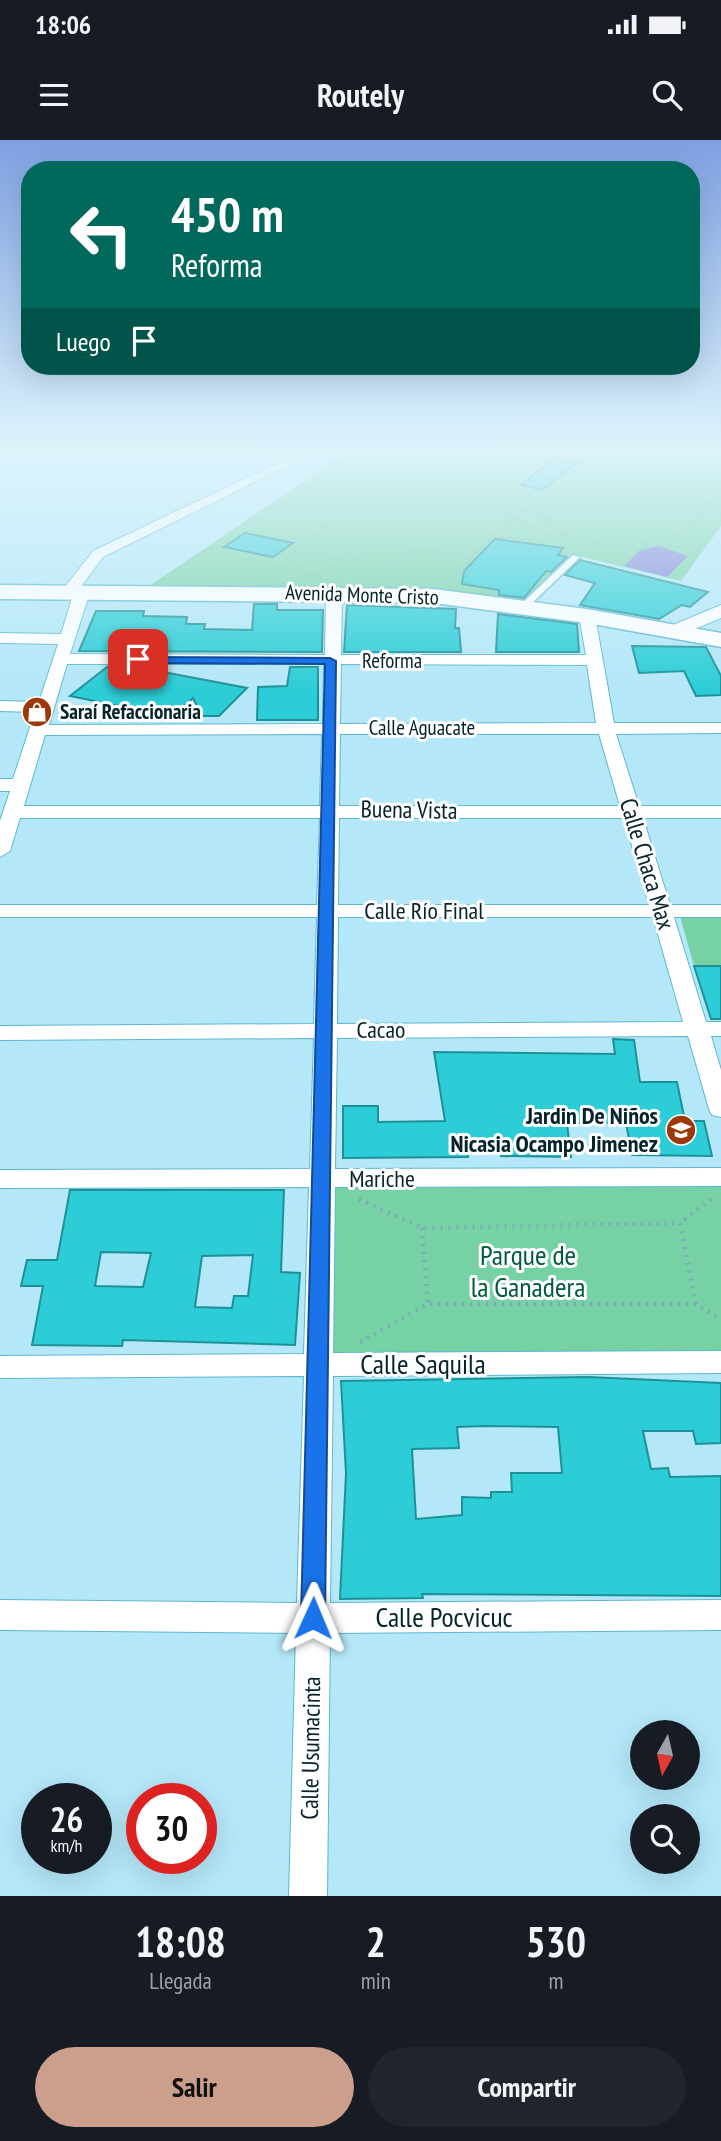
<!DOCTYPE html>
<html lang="es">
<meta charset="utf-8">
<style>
:root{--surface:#171b24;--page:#20242c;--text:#f1f3f6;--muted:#9ea1a6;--accent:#cb9f8b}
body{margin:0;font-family:"PT Sans Narrow",sans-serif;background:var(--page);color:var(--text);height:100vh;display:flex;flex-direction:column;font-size:26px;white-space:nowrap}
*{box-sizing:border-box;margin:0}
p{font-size:23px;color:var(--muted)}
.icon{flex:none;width:38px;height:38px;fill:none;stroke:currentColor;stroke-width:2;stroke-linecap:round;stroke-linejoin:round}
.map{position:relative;height:1756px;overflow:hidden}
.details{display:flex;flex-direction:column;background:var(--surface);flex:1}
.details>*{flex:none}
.hud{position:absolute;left:21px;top:21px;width:679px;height:214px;border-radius:28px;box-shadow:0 7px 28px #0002;background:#00695c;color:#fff;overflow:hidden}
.needle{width:46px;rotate:188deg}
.fabs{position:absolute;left:630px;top:1580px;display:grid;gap:14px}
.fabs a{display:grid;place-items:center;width:70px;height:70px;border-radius:50%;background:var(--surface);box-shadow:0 7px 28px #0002;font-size:35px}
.speed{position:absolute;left:21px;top:1643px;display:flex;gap:14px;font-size:35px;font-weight:700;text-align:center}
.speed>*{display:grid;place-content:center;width:91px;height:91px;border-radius:50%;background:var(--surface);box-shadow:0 7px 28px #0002;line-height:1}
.speed small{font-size:18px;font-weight:400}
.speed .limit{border:10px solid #d22;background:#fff;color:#111}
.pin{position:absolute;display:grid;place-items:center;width:60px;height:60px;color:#fff;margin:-30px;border-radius:14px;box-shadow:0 4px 10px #0006}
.me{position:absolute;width:77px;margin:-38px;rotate:1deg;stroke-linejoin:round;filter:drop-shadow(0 0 5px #0008)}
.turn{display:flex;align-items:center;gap:24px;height:147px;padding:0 35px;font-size:32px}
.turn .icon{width:91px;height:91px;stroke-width:2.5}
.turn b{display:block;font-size:49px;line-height:60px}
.then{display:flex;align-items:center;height:66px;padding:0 35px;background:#0003;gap:14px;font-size:26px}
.eta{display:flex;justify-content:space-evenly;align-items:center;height:119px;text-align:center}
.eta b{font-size:42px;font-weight:800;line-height:49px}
.primary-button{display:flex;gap:14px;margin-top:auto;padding:14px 35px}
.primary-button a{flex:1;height:80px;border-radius:42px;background:var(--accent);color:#111;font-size:28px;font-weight:800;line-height:80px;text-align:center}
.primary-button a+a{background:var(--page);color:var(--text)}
.status{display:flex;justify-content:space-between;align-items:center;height:49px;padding:0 35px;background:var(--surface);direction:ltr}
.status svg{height:19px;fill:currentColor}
header{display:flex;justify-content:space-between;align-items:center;height:91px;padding:0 35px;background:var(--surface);font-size:32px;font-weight:800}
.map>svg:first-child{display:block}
</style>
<div class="status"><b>18:06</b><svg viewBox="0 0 49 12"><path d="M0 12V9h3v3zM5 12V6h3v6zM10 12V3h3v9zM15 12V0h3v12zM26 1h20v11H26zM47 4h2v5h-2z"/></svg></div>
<header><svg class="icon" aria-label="menu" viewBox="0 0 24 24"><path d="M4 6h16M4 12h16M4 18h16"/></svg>Routely<svg class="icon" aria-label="search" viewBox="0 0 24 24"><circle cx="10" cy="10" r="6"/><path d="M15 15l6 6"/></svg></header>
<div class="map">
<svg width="721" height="1756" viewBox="0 0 721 1756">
<rect width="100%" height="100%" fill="#b4e7f8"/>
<g fill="#76d2a4">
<path d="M357 306H721V386L681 441 571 414 521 464 146 448Z"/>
<path d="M721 775V826H694L680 776Z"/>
<path d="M721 1045V1214L333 1217 335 1048Z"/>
</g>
<path fill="#7f82d6" d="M659 406 688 416 667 437 624 426 640 410Z"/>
<g fill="#2ccdd6" stroke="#1e9198" stroke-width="2" fill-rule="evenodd">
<path d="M555 318 578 322 542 350 521 345Z"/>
<path d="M245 393 293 403 273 417 224 407Z"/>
<path d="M495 399 563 408 558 415 567 417 551 432 546 431 524 458 499 455V450L462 444 464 431Z"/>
<path d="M580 420 708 452 690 467 682 465 659 479 580 465 595 443 565 435Z"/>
<path d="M254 464H277V470H323L322 512 79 511 96 471H144L143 476 187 477 186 484H205L204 489 252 490Z"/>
<path d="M347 465 456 469 455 488H459L461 512H344Z"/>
<path d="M498 474 577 484 579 512H496Z"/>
<path d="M632 506 706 507 721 536V555L696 556 684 531 639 533Z"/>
<path d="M107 527H137L247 548 219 576H202L193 558 172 577 70 556Z"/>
<path d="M290 527H318V580H257L258 547 287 546Z"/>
<path d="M694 826H721V879H711Z"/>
<path d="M613 899 634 900 640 942H677L685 981H704L712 1016 632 1015 626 983H567L571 1017 501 1016 500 1004H467L468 1017 343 1018V966H378V982L445 981 434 912 615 914Z"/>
<path d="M70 1050H284L281 1132 300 1133 295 1205 123 1200 122 1206 32 1205 43 1146H21L27 1120H57ZM101 1112 151 1113 143 1147 95 1146ZM253 1115 248 1156H234L232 1168 195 1167 202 1116Z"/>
<path d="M588 1237 721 1243V1303L696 1304 693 1291H643L651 1329 668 1328 670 1337 721 1336V1456L422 1454 423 1458 340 1459 346 1333 341 1241ZM484 1286 558 1287 562 1333H511L512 1352H491V1358L462 1357V1375L416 1379 412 1309 459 1308 457 1287Z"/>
</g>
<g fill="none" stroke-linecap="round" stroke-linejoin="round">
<g stroke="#5cb8d4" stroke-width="3">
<path id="service" d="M573 415 580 417 526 469H520V465Z"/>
</g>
<g stroke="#5cb8d4" stroke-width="2">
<path id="minor" d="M313 306H328L103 417 80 448 90 452 70 514 325 515 326 453 334 448 342 453 341 515H586L579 476 587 471 595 476 614 583H721V593L616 594 639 666H721V678H643L670 765H721V777H674L706 882H721V896H711L721 930V977L712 975 709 969 688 896 337 898 335 1029 721 1028V1046L335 1047 333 1213 721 1211V1233L333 1236 330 1463 721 1460V1490L330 1493 327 1756H289L296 1493 0 1490V1460L297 1463 304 1236 0 1238V1216L304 1214 309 1047 0 1048V1030L310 1029 314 898 0 900V886L314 884 317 777H0V765H317L320 678H20L10 711 0 717V681L10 651H0V639H13L35 572 0 571V561L39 562 58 504 0 503V493L61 494 73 455H64L61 452 93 411ZM67 524H324L323 584 49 585ZM341 524 587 525 596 583 340 584ZM322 594 320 666H24L45 595ZM340 594H599L620 666H339ZM339 678H624L649 765H338ZM338 777H653L683 882 337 884Z"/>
</g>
<g stroke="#5cb8d4" stroke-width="2">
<path id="tertiary" d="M721 465V478L673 498 663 492 666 488Z"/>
</g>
<g stroke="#5cb8d4" stroke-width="3">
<path id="secondary" d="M0 445 434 449 587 469 721 493V507L587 483 434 463 0 459Z"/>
</g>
<g stroke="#7daab8" stroke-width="2" stroke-dasharray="1 3.5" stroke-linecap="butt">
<path d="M606 306 536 367C560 411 638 412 680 393 697 385 709 364 721 350"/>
<path d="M718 306 721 307"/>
<path d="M519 327 515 337 517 348 539 355"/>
<path d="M515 377 568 407"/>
<path d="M494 396 513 399"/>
<path d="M295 411 340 420"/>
<path d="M297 431 318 416"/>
<path d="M312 434 278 426 328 384"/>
<path d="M311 435 321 434 346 416 394 425 413 408 470 418 539 355 547 357"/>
<path d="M451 441 470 418"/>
</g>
<g stroke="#7daab8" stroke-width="4.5" stroke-dasharray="2 6" stroke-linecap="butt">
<path d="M359 1059 422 1088 680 1083"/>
<path d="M422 1088 428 1164"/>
<path d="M696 1164 680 1083 715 1056"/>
<path d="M360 1202 428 1164H696L721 1180"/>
</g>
<use href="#service" fill="#fff" fill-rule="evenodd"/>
<use href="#minor" fill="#fff" fill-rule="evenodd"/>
<use href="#tertiary" fill="#fff" fill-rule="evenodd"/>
<use href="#secondary" fill="#fff" fill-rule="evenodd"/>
</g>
<linearGradient id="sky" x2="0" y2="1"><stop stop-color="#7ea0e1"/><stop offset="0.56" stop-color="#ddf4fc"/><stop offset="1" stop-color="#ddf4fc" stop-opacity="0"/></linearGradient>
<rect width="721" height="551" fill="url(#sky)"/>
<path fill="#1a73e8" stroke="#114b97" stroke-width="2" d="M134 517 330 518 336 521 325 1478 321 1485 313 1489 305 1485 301 1478 325 524 138 523 132 519Z"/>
<defs>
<g id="shop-disc" transform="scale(1.575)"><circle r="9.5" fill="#9d3808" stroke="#fefefe"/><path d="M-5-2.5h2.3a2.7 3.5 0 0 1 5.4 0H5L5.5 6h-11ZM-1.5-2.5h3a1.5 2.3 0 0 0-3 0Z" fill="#fff"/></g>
<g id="school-disc" transform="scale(1.575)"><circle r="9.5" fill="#9d3808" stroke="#fefefe"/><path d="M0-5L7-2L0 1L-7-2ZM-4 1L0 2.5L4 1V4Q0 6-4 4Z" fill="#fff"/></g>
</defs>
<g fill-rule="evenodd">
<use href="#shop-disc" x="37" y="572"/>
<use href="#school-disc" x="681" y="990"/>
</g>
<g text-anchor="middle" stroke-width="6" stroke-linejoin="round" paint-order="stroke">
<g font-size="21" fill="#05232b" stroke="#fefefe">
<text transform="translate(362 455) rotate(2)" y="7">Avenida Monte Cristo</text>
<text x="392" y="528">Reforma</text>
<text x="422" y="595">Calle Aguacate</text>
</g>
<g font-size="21" font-weight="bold" fill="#05232b" stroke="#fefefe" text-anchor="start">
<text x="60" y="579">Saraí Refaccionaria</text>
</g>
<g font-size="24" fill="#05232b" stroke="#fefefe">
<text transform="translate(409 670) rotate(1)" y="8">Buena Vista</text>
<text transform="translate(647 724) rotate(73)" y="8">Calle Chaca Max</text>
<text x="424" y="779">Calle Río Final</text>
<text x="381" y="898">Cacao</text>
<text x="382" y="1047">Mariche</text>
<text transform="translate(311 1608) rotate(-89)" y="8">Calle Usumacinta</text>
</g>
<g font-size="24" font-weight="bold" fill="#05232b" stroke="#fefefe" text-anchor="end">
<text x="658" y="984">Jardin De Niños<tspan x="658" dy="28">Nicasia Ocampo Jimenez</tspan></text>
</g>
<g font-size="28" fill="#015b3a" stroke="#fefefe">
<text x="528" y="1125">Parque de<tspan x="528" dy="32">la Ganadera</tspan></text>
</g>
<g font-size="28" fill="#05232b" stroke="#fefefe">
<text x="423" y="1234">Calle Saquila</text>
<text x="444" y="1487">Calle Pocvicuc</text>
</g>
</g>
</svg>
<div class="fabs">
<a><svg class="needle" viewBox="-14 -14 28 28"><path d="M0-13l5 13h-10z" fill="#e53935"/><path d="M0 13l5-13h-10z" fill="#9ea1a6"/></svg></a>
<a><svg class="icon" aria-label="search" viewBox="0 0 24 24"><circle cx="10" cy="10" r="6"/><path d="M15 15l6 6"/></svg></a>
</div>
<div class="speed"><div>26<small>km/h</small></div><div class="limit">30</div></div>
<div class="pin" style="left:138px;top:519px;background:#d93025"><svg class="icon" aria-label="arrive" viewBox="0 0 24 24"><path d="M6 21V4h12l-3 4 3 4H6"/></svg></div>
<svg class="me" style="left:313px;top:1478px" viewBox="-20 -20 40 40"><path d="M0-17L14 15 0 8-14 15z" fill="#1a73e8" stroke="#fff" stroke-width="4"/></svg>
<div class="hud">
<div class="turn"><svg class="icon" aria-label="left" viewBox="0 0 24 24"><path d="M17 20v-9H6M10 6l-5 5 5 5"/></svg><div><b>450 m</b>Reforma</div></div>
<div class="then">Luego<svg class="icon" aria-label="arrive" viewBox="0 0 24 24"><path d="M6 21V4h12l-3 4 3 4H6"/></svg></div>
</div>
</div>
<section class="details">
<div class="eta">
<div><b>18:08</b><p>Llegada</p></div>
<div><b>2</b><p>min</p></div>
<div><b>530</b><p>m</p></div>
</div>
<div class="primary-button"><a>Salir</a><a>Compartir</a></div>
</section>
